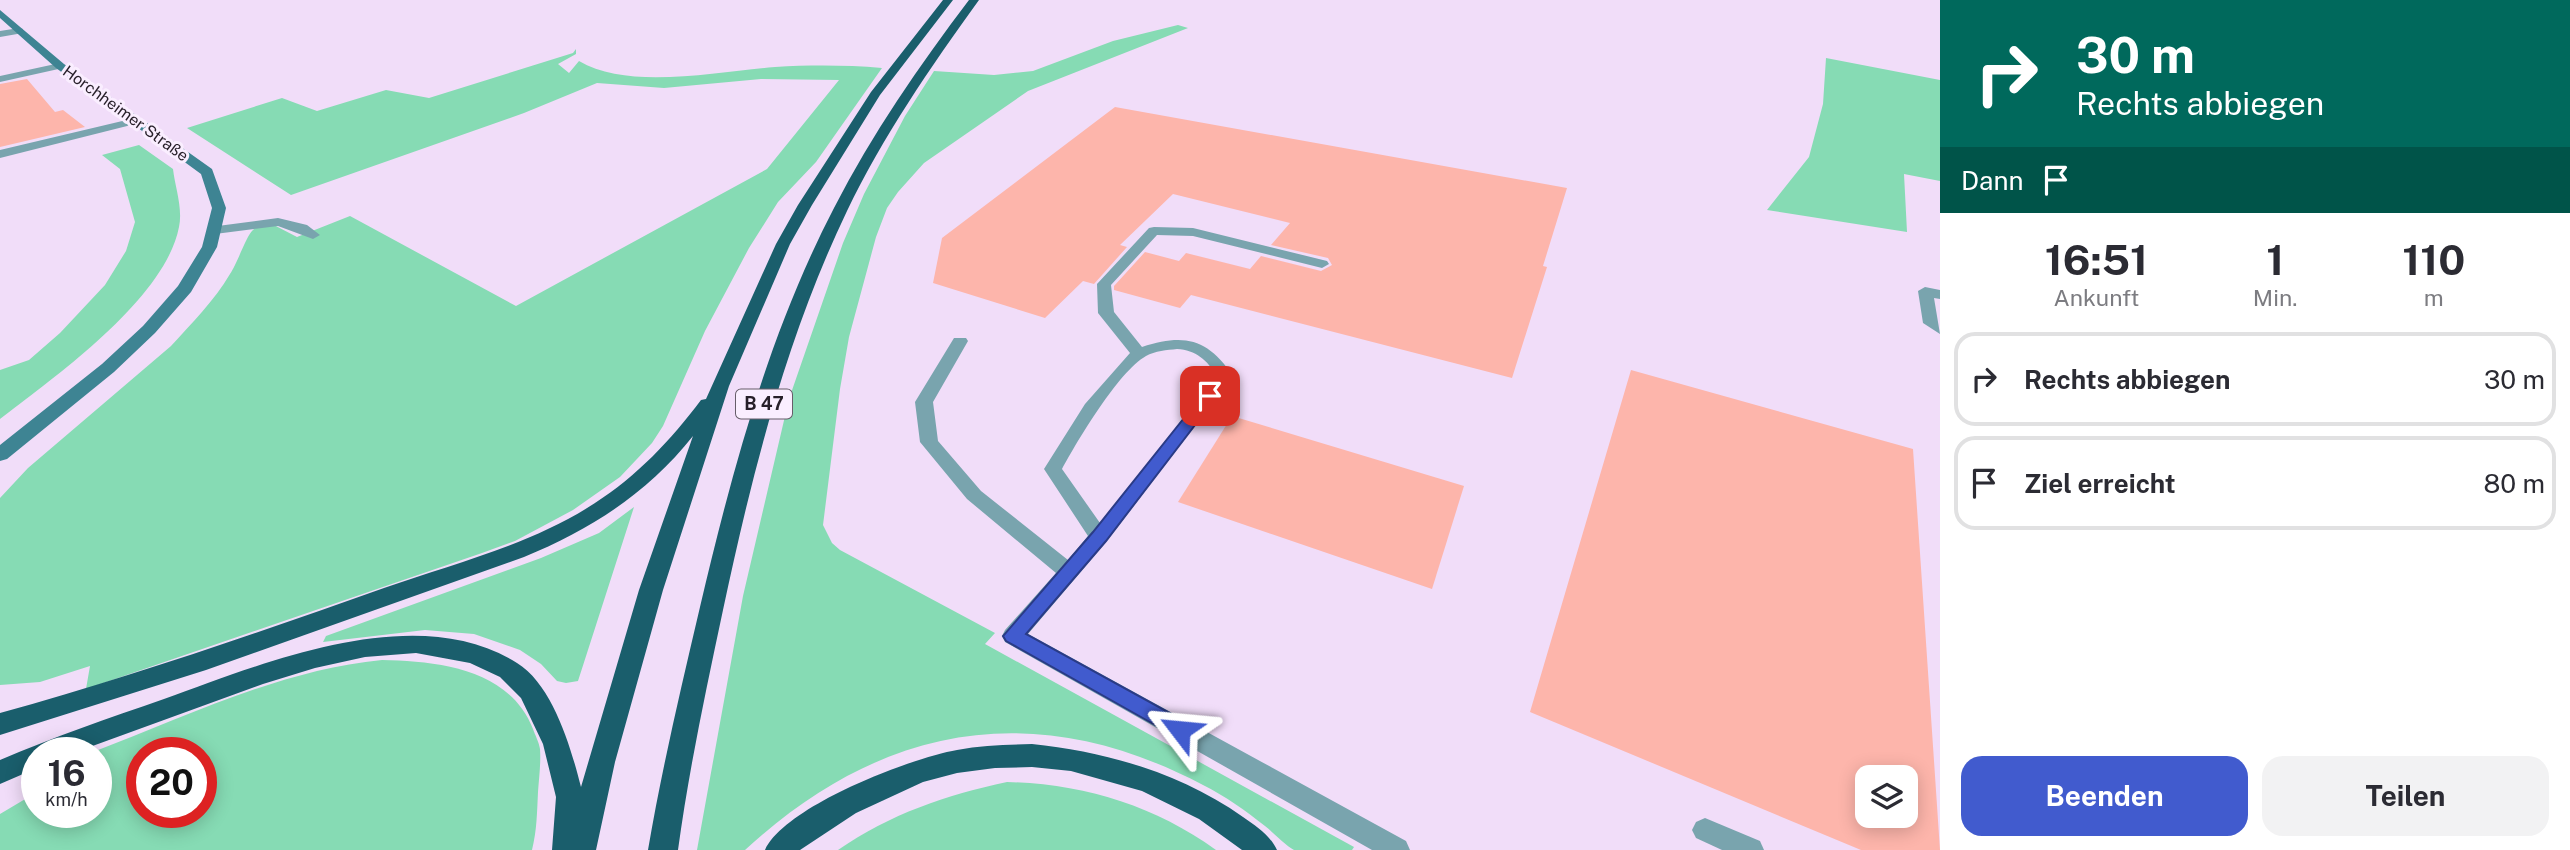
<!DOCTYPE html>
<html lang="de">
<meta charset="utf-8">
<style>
:root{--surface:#fff;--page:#f2f2f3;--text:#2b2b33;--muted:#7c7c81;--line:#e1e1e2;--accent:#415bce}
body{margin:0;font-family:"Public Sans",sans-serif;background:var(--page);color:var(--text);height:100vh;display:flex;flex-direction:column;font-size:26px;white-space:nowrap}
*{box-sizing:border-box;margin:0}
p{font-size:23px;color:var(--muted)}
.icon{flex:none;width:38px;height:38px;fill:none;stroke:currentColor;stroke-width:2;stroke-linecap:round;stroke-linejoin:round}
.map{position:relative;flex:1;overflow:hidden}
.panel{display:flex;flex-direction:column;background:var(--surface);width:630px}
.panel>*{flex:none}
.top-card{background:#00695c;color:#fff;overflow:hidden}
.controls{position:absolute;left:1855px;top:765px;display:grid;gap:14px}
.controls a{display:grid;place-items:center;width:63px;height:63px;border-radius:14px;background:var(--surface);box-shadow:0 4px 18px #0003;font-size:35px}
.speed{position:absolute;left:21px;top:737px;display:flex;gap:14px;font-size:35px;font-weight:700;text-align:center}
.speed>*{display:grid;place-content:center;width:91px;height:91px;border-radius:50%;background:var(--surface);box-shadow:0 4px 18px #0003;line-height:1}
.speed small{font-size:18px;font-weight:400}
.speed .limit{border:10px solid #d22;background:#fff;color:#111}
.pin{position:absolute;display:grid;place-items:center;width:60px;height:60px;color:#fff;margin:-30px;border-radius:14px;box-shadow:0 4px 10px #0006}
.me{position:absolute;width:77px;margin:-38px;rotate:299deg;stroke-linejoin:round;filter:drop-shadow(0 0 5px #0008)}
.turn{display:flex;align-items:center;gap:24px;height:147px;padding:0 21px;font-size:32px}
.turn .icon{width:91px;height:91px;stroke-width:2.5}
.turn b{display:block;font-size:49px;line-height:60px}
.then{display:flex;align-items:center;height:66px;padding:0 21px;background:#0003;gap:14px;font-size:26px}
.eta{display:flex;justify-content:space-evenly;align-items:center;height:119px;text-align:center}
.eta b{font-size:42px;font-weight:700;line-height:49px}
.cta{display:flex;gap:14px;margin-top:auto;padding:14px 21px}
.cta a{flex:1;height:80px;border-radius:21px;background:var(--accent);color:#fff;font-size:28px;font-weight:700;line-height:80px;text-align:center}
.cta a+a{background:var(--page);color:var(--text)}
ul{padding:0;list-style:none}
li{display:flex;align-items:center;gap:21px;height:94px;margin:0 14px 10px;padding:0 7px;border:4px solid var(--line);border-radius:21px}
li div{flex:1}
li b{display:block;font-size:26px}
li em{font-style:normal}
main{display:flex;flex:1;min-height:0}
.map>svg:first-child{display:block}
</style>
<main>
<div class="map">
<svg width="1940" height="850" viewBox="0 0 1940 850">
<rect width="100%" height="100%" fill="#f1ddf9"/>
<g fill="#86dbb4" fill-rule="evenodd">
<path d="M1178 25 1188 28 1028 91 924 163 898 192 887 208 876 237 849 337 840 389 823 525 832 543 840 550 995 633 985 644 1354 847 1352 850C1340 850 1304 850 1294 850 1285 845 1274 833 1265 826 1246 811 1225 796 1203 785 1036 697 883 723 745 850H697L743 596 789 399 843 243 864 194 905 116 934 71 994 75 1033 71 1113 41Z"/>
<path d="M576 49V54L558 64 569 73 579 61C629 91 719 71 775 67 811 65 846 65 882 68L816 162 778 202 749 248 705 331 663 426 652 443 620 477 573 510 515 541 482 553 86 689 90 666 40 682 0 685V498L28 468 171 346C192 323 214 301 230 274 237 264 246 237 252 231 256 226 266 226 272 224L297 237 350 216 516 306 767 169 839 80 761 79 664 88 597 83 524 113 291 195 187 128 282 98 317 111 386 90 429 98 573 53Z"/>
<path d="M1826 58 1940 80V181L1904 174 1907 232 1767 210 1809 157 1823 104Z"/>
<path d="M139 145 173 169C175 187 183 208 179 227 165 299 56 376 0 419V370L29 360 60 333 105 285 126 251 135 222 120 169 102 155Z"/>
<path d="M634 507 578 681 566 683 557 681 541 664 520 650 474 634 425 630 323 642 326 636 541 558 599 533Z"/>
<path d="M382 660C438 661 510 669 533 729 535 735 539 742 540 749 541 763 539 778 538 792 537 812 537 830 532 850H0V814L32 795 37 794V812H96V752H93C188 716 280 670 382 660ZM142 752H201V812H142Z"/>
<path d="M1007 782C1084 784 1153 805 1216 850H838C890 814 946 795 1007 782Z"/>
</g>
<g fill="#fdb5ab" fill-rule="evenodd">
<path d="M27 79 55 112 63 110 85 127 0 147V84Z"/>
<path d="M1115 107 1567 188 1543 266 1547 267 1512 378 1191 295 1180 308 1114 290V286L1145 252 1179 261 1186 253 1250 269 1261 256 1321 271 1332 265 1328 258 1271 245 1290 223 1173 194 1120 245 1127 247 1094 284 1083 281 1045 318 933 283 942 238Z"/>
<path d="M1631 370 1913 449 1940 850H1861L1530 712ZM1867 777H1906V816H1867Z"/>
<path d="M1232 416 1464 486 1432 589 1178 502Z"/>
</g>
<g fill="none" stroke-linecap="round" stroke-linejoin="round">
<g fill="#79a4ae" fill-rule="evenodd">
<path d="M60 63 65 66 63 68 0 82V76Z"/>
<path d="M135 118 141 121 139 123 0 158V150Z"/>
<path d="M278 218 307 225 320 235 313 239 278 226 215 234 208 230 210 227Z"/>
<path d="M1154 227 1193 228 1327 261 1329 264 1322 268 1193 236 1157 235 1111 285 1114 312 1142 347C1185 333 1208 339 1233 376L1106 542 1028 634 1406 841 1410 850H1372L1005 642 1002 636 1005 630 1056 573 967 499 920 442 915 402 954 338H966L968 341 933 402 938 441 981 491 1068 560 1088 536 1044 469 1085 404 1130 353 1098 313 1097 284 1149 228ZM1177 349C1196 350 1207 360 1217 376L1100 523 1062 469C1078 440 1118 372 1146 356 1155 351 1167 350 1177 349Z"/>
<path d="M1925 287 1940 290V299L1934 298 1940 334 1923 323 1918 291Z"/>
<path d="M1705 818 1760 841 1764 850H1722L1696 838 1692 830 1696 822Z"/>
</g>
<path fill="#79a4ae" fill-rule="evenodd" d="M19 28 23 29V33L0 37V31Z"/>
<path fill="#3e8493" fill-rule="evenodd" d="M0 10 64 64 212 169 226 208 217 247 191 292 155 333 114 372 7 459 0 461V445L102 364 143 326 178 286 202 247 212 208 201 174 56 68 0 18Z"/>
<g fill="#1a5e6c" fill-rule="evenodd">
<path d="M943 0H953L880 95 812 205 790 244 729 386 663 590 615 762 596 850H552L556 797 543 744 521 698 500 677 470 663 416 653 365 657 315 668 263 684 76 752H37V768L0 784V760C54 737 109 718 164 699 264 663 416 599 517 663 553 685 571 748 581 787L639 590 693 436C648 493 590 530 524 557L206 670 0 735V713C130 677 257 633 384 588 455 563 531 545 595 503 637 476 671 440 701 400L706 399 776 244 798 205 871 92Z"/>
<path d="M969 0H979C930 68 883 136 847 211 786 338 752 474 723 610 706 690 689 769 678 850H648C662 768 681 688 700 607 732 471 769 333 834 208 872 134 919 66 969 0Z"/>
<path d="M1032 744C1107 752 1181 773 1243 817 1256 826 1270 835 1277 850H1242L1199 819 1142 791 1071 771 1032 767 995 768 957 773 923 782 856 813 800 850H765C785 806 911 758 957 750 982 745 1007 745 1032 744Z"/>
</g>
</g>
<path fill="#415bce" stroke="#2a3b86" stroke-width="2" d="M1210 391 1215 393 1217 396 1215 399 1106 541 1026 634 1188 723 1191 730 1188 736 1180 739 1006 641 1003 636 1093 532 1204 393Z"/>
<g text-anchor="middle" stroke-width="6" stroke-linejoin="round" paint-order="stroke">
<g font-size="16" fill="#271f29" stroke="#faeeff">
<text transform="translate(126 113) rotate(36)" y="6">Horchheimer Straße</text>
</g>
<rect fill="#faeeff" stroke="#665d69" stroke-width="2" x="736" y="389.5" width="56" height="29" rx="5"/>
<g font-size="18" font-weight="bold" fill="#271f29">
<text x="764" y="410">B 47</text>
</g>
</g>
</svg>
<div class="controls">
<a><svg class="icon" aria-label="layers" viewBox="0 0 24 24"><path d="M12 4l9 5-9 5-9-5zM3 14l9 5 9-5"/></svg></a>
</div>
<div class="speed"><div>16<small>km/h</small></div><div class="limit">20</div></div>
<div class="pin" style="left:1210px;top:396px;background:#d93025"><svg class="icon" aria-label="arrive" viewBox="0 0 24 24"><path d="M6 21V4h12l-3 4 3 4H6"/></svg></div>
<svg class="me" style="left:1180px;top:730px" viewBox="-20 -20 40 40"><path d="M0-17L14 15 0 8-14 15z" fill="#415bce" stroke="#fff" stroke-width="4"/></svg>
</div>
<section class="panel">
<div class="top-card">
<div class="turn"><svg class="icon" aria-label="right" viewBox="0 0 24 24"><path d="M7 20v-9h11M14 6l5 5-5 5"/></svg><div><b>30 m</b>Rechts abbiegen</div></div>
<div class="then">Dann<svg class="icon" aria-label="arrive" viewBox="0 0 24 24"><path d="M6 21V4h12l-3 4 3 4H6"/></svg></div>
</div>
<div class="eta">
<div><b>16:51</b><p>Ankunft</p></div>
<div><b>1</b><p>Min.</p></div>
<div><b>110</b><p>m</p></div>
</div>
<ul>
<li><svg class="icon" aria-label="right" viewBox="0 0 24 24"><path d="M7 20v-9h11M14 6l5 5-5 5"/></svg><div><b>Rechts abbiegen</b></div><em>30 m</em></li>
<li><svg class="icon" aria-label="arrive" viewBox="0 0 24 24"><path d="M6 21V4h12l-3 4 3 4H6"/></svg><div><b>Ziel erreicht</b></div><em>80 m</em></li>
</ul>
<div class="cta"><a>Beenden</a><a>Teilen</a></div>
</section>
</main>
